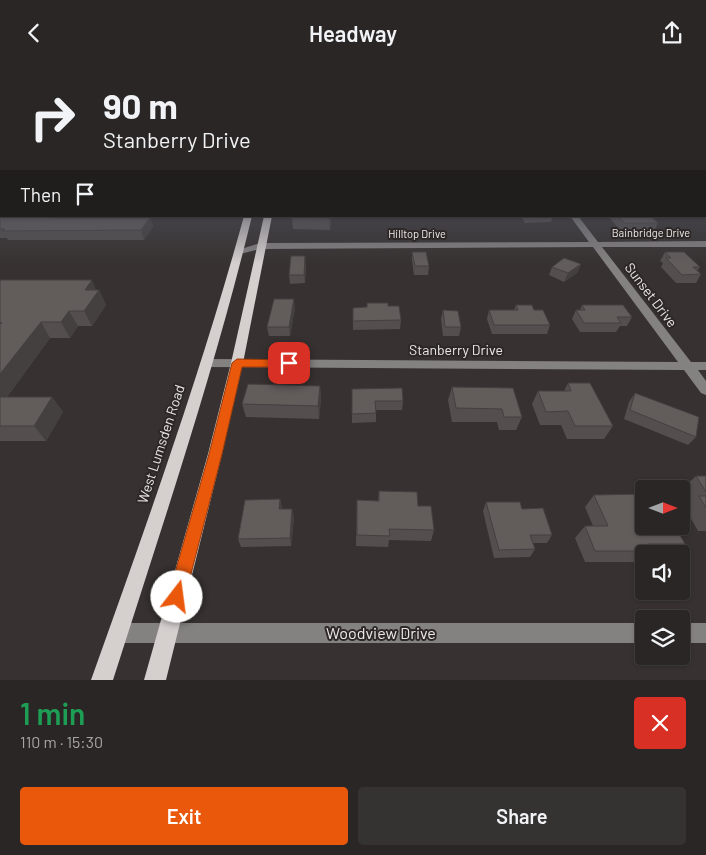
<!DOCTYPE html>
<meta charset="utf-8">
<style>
:root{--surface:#292625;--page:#353232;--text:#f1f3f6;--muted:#a5a5a7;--line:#454342;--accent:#ea580c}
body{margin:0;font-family:Barlow,sans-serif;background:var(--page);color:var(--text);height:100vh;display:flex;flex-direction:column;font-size:19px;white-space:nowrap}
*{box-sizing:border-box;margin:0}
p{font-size:16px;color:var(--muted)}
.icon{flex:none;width:28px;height:28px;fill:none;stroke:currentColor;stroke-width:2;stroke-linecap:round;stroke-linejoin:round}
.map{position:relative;height:615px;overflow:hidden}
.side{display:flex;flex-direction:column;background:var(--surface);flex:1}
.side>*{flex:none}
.hud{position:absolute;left:0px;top:0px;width:706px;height:152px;box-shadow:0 1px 4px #0004,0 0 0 1px var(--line);background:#292625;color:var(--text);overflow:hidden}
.needle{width:32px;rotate:90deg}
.buttons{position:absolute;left:635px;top:415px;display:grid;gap:10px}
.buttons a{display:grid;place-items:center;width:55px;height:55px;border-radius:5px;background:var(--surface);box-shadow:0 1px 4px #0004,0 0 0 1px var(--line);font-size:25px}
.pin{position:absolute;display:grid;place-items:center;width:42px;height:42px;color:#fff;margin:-21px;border-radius:10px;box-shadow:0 2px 8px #0006}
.me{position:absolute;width:55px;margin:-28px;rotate:15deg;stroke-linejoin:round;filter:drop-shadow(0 0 4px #0008)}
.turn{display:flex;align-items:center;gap:18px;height:105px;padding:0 20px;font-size:22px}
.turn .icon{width:65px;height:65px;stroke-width:2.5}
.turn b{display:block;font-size:35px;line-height:42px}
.then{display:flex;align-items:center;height:48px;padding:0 20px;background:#0003;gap:10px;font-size:19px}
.round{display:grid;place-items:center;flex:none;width:52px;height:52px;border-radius:5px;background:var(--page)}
.head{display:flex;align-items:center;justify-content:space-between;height:85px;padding:0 20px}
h1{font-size:30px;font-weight:600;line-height:38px;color:#1e9e55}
.button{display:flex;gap:10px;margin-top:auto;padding:10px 20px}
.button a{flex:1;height:58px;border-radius:5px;background:var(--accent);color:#fff;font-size:20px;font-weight:600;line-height:58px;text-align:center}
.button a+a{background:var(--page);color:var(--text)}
header{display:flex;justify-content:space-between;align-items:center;height:65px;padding:0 20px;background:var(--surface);font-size:22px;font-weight:600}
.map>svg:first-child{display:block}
</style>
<header><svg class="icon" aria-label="back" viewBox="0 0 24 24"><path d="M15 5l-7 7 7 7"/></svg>Headway<svg class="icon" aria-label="share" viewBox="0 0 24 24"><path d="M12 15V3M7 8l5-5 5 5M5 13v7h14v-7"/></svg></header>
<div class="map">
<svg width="706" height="615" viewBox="0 0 706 615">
<rect width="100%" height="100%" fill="#373231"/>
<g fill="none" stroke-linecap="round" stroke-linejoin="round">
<g fill="#848181" fill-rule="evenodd">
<path d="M570 151H578L598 177 706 176V182H602L691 297H706V305H698L706 316V330L701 328 684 305 206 302 200 298 206 294 678 297 593 182 260 184 240 189 235 186 260 178 589 177Z"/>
<path d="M118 558H644V578H118L111 575 108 568 111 561Z"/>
<rect x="681" y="558" width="25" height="20"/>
</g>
<g fill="#d5cfce" fill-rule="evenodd">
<path d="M244 151H252C214 308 162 461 113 615H91C146 461 201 308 244 151Z"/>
<path d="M264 151H272L243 298 222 389 166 615H144L208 389 231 298Z"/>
</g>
</g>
<g fill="#544f4e">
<path d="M0 150 1 151H52V153H150L153 162 144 175H8L7 173H0Z"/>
<path d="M331 151 330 165 293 164 292 152Z"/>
<path d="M521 151H553L551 157 525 158Z"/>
<path d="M608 151H650L658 158 654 166H621Z"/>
<path d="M412 187 429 201 428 210H414L412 195Z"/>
<path d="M665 187 700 202 697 206 701 209 696 218H676L661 202 663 198 660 196Z"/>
<path d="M581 199 577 208 564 217 549 210 552 202Z"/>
<path d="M306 200 305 218 290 219 289 210Z"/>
<path d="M0 215 99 225 106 240 92 261H78L70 273H50L7 332H52L63 347 46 376H0Z"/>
<path d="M367 238 388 241 401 255 400 264 353 265V243L367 242Z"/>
<path d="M516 240 534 245 550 260 547 269H492L487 254 489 245H514Z"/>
<path d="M582 240 632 252 627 261H620L616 267H580L572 254 576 245H580Z"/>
<path d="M295 243 290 271H269L267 262Z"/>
<path d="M443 245 461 262 459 271H443L441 254Z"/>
<path d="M568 318 613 361 604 374H567L561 360H540L532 339 538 326H564Z"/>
<path d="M320 321 321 334 319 354 246 352 242 339Z"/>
<path d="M452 322 522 352 516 365H499L497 357H452L448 335Z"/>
<path d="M352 324 403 336 402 345H376V357L352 358Z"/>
<path d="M635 328 696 372 688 380 624 354 629 337Z"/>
<path d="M696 411H706V466H698L685 443 691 437 683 423Z"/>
<path d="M379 426 418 441 434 465 431 476 389 475 388 482 356 481 357 435 378 436Z"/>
<path d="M594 430 685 479 672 489H644V492L639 497H585L575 473 585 461H593L585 442Z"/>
<path d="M280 434 282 444H292L294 452 291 481 241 482 238 474Z"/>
<path d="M486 437 552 470 547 478H533L535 484 530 492 494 493 483 446Z"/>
</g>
<g fill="#454040">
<path d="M0 113H1V127L0 128Z"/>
<path d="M329 151H331L330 165 329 153Z"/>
<path d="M150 153 153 162 144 175 141 165Z"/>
<path d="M305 191 306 200 305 218 304 210Z"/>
<path d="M581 199 577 208 564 217 568 208Z"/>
<path d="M92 215 97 227 99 225 106 240 92 261 84 246 85 225Z"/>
<path d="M294 234 295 243 290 271 289 262Z"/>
<path d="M69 246 78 261 70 273 61 257Z"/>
<path d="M41 257 50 273 0 341V309Z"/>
<path d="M320 321 321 334 319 354 318 341Z"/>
<path d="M52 332 63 347 46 376 34 361Z"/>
<path d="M280 434 282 443 281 452 279 444Z"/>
<path d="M292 444 294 452 291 481 290 473Z"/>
</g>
<g fill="#625c5b" stroke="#454040">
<path d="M0 150H1V151H51L50 153H150L141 165 2 166 5 164H0Z"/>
<path d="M292 151H329V153L292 152Z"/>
<path d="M618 151H650L658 158H625Z"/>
<path d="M412 187H426L429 201H415Z"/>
<path d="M665 187H684L700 202H693L701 209 682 210 666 193H671Z"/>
<path d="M291 191H305L304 210H289Z"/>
<path d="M564 193 581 199 568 208 552 202Z"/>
<path d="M0 215H92L85 225H99L84 246H69L61 257H41L0 309V259L2 258H0Z"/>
<path d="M274 234H294L289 262H267Z"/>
<path d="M367 238H388V241H399L401 255 353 256V243L367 242Z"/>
<path d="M516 240H532L534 245H543L550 260H494L489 245H518Z"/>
<path d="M582 240H623L632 252H617L621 258H584L576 245H585Z"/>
<path d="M443 245 458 246 461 262H445Z"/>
<path d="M568 318H590L613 361H575L568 346 546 347 538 326H571Z"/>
<path d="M248 319 320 321 318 341 242 339Z"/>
<path d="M452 322 513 323 522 352H504L502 344 456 343Z"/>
<path d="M402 323 403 336H375L376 348 352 349V324Z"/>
<path d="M635 328 699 352 696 372 630 345Z"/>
<path d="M0 332H52L34 361H0Z"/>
<path d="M696 411H706V427Z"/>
<path d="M379 426 417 427 418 441H431L434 465 389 464 390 471 357 470V435L379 436Z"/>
<path d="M644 429V461H675L685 479H648L651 486H595L585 461H608L594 430Z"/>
<path d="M699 431H706V443Z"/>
<path d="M280 434 279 444H292L290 473 238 474 245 435Z"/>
<path d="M486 437H520L522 444 543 443 552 470H530L535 484 499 485Z"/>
</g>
<linearGradient id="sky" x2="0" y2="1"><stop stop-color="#1e1c1b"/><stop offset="0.57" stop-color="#4d4f5a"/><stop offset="1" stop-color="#4d4f5a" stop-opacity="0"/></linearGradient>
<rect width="706" height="199" fill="url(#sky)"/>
<path fill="#ea580c" stroke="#983908" d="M237 294 289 295 294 298 289 302H242L222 389 185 532 183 538 177 540 171 538 168 532 209 389 232 298Z"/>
<g text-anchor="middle" stroke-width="4" stroke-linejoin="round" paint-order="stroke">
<g font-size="11" fill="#ede9e8" stroke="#2d2827">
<text x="651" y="172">Bainbridge Drive</text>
<text x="417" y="173">Hilltop Drive</text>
</g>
<g font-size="14" fill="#ede9e8" stroke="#2d2827">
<text transform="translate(651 230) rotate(53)" y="5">Sunset Drive</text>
<text x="456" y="290">Stanberry Drive</text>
<text transform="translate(161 379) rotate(-72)" y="5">West Lumsden Road</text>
</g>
<g font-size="16" fill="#ede9e8" stroke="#2d2827">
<text x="381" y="574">Woodview Drive</text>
</g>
</g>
</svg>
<div class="buttons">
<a><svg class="needle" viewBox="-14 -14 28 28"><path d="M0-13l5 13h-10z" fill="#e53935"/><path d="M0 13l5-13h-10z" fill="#a5a5a7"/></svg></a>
<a><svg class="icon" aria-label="sound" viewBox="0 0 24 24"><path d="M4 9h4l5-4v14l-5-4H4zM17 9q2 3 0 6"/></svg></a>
<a><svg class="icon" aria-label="layers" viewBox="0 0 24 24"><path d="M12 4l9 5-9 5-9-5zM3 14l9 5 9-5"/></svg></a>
</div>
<div class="pin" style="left:289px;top:298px;background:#d93025"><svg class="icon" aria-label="arrive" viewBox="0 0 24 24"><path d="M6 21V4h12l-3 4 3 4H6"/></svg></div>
<svg class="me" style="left:177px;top:532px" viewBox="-20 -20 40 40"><circle r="19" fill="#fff"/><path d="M0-13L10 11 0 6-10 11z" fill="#ea580c"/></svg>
<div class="hud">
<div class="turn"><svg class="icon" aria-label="right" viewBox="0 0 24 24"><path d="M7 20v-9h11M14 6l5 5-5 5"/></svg><div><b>90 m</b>Stanberry Drive</div></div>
<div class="then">Then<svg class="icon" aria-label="arrive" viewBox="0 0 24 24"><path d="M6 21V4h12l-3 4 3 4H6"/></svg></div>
</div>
</div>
<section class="side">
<div class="head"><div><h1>1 min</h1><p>110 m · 15:30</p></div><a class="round" style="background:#d93025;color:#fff"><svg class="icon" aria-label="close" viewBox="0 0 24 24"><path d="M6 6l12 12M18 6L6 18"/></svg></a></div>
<div class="button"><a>Exit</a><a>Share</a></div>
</section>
